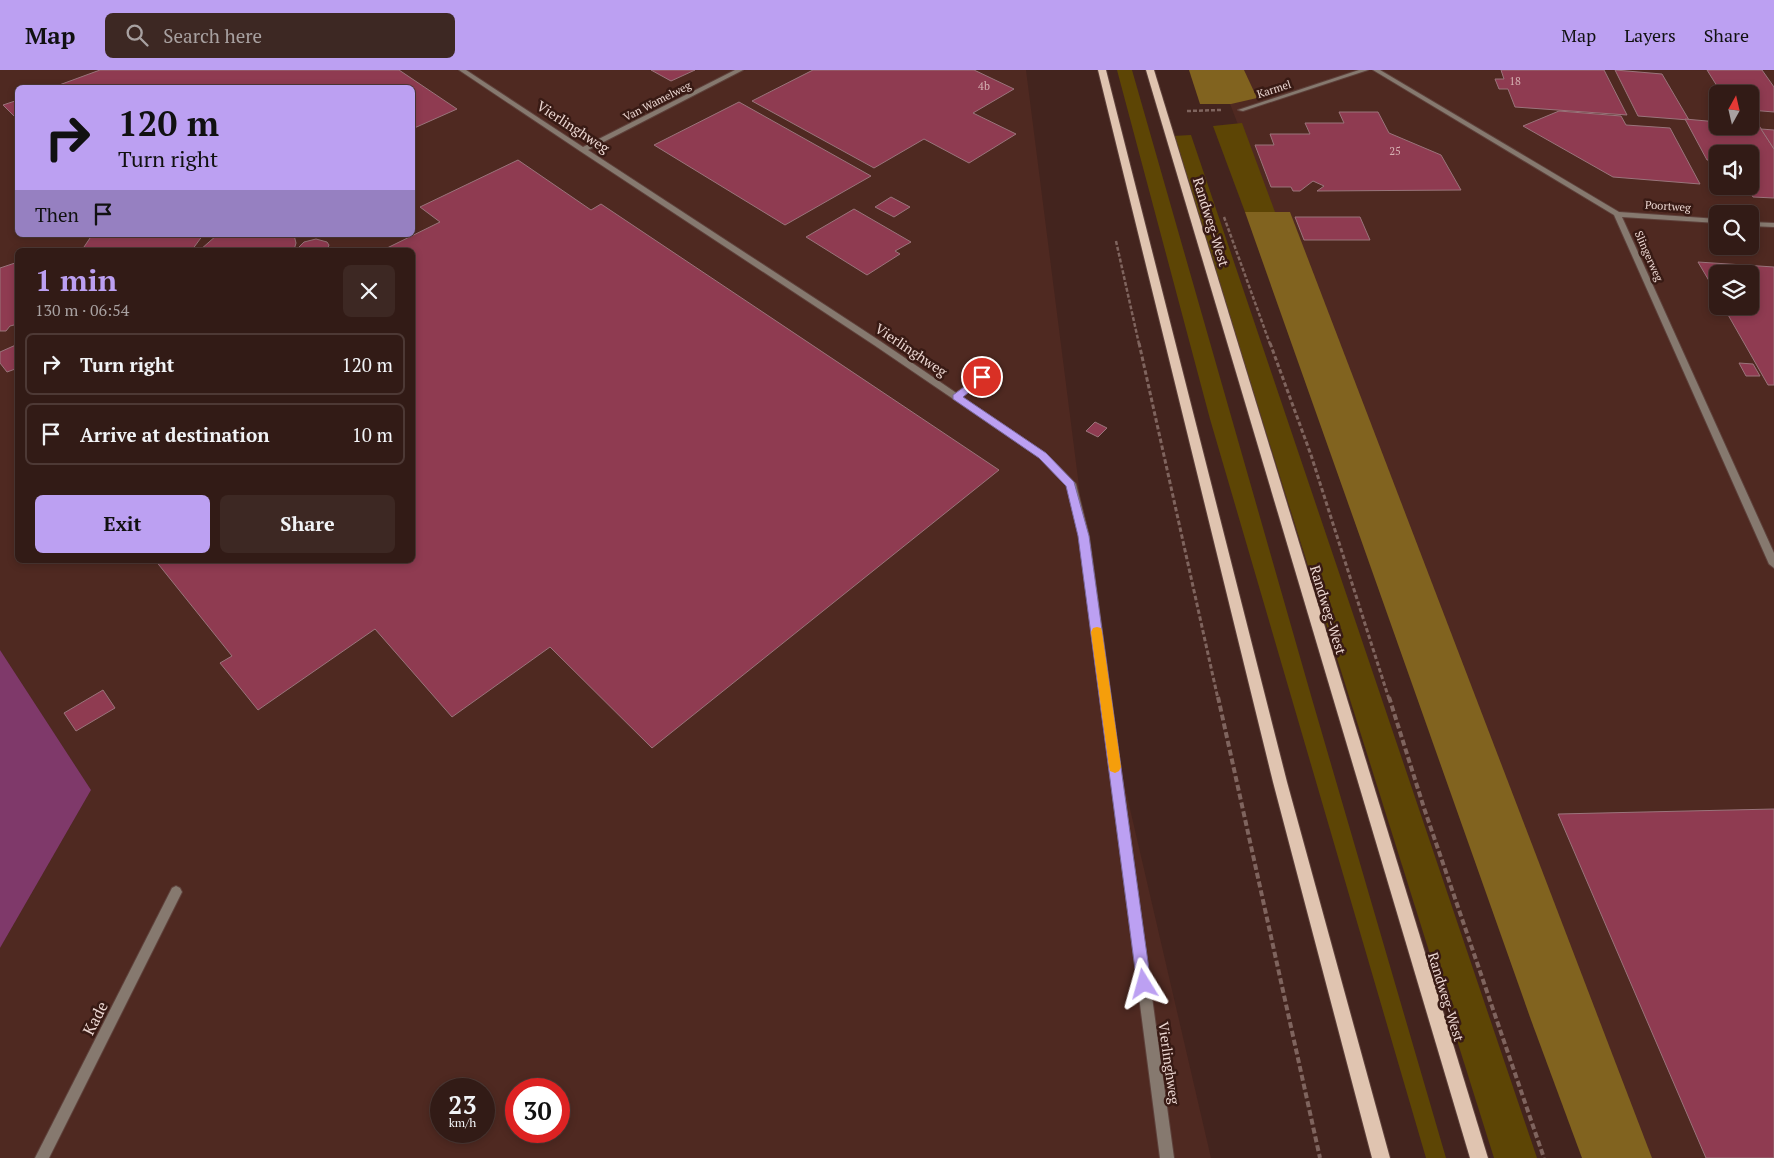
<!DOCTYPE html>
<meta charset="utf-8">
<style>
:root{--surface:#321b16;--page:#3d2823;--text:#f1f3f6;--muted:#a8a1a1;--line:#4d3935;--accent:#bca0f2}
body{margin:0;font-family:"PT Serif",serif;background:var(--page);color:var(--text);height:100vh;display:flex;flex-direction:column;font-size:19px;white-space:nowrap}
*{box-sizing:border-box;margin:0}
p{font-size:16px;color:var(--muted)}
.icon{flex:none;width:28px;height:28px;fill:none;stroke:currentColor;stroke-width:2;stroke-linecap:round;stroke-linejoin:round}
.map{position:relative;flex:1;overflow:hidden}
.drawer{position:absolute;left:15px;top:178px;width:400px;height:315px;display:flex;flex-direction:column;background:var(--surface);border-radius:8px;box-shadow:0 2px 8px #0003,0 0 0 1px var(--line)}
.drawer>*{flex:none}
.guide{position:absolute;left:15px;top:15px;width:400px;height:152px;border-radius:8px;box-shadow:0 2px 8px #0003,0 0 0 1px var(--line);background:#bca0f2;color:#111;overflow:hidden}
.needle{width:32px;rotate:8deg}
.fabs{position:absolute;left:1709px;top:15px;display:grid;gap:10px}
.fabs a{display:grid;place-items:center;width:50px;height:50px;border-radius:8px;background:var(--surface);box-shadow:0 2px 8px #0003,0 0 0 1px var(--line);font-size:25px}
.speed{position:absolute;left:430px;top:1008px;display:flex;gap:10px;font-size:25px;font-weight:700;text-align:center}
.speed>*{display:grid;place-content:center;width:65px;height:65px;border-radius:50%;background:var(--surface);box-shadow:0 2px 8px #0003,0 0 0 1px var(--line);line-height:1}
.speed small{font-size:12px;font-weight:400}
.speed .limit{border:8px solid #d22;background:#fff;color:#111}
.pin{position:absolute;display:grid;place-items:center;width:42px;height:42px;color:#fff;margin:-21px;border:2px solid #fff;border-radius:50%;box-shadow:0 1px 5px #0007}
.me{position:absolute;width:55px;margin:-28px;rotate:352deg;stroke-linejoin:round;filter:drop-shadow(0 0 4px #0008)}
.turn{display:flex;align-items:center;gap:18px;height:105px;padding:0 20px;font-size:22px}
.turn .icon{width:65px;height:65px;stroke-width:2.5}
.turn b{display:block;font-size:35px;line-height:42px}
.then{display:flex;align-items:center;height:48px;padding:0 20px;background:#0003;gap:10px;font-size:19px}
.round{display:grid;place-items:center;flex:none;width:52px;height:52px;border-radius:8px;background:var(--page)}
.summary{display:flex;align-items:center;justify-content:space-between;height:85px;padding:0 20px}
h1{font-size:30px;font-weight:800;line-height:38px;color:var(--accent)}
.primary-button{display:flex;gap:10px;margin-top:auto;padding:10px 20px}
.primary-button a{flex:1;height:58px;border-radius:8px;background:var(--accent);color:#111;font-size:20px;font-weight:800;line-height:58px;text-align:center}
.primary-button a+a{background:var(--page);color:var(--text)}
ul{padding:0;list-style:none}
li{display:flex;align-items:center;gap:15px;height:62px;margin:0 10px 8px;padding:0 10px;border:2px solid var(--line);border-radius:8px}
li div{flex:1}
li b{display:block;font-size:19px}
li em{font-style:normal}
header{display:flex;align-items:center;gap:30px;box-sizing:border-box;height:70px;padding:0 25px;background:var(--accent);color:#111}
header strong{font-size:24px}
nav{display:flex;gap:28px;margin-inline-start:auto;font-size:18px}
.search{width:350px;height:45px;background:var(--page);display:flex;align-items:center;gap:12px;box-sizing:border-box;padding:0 18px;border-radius:8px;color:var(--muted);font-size:19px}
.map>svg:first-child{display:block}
</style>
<header>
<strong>Map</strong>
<div class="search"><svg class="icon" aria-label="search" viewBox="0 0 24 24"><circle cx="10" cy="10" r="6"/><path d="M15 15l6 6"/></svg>Search here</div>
<nav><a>Map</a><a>Layers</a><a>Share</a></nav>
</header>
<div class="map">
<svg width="1774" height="1088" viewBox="0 0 1774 1088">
<rect width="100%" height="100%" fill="#43241e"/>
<g fill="#4f2921" fill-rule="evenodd">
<path d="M0 0H1026L1108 644 1211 1088H0V878L91 720 0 580ZM18 18H412V165H18ZM18 180H412V490H18ZM441 1019H484V1061H441ZM516 1019H559V1061H516Z"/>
<path d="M1217 0H1774V1088H1635ZM1718 24H1750V56H1718ZM1718 84H1750V116H1718ZM1718 144H1750V176H1718ZM1718 204H1750V236H1718Z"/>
</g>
<g fill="#5d4505">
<path d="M1117 0H1132L1312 629 1446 1088H1426L1210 349Z"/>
<path d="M1242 53 1275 142H1245L1213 56Z"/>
<path d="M1191 65 1537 1088H1494L1173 66Z"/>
</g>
<g fill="#81631f">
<path d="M1189 0H1244L1257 28 1231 34H1200Z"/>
<path d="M1245 142H1290L1652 1088H1582L1531 950Z"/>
</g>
<path fill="#7f396a" d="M0 580 91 720 0 878Z"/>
<g fill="#8f3b51" stroke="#9a747b">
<path d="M100 0H399L457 39 412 59V18H51Z"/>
<path d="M651 0H695L671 11Z"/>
<path d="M813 0H974L1014 19 973 43 1016 64 969 93 924 69 874 98 752 31Z"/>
<path d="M1501 0H1604L1627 45 1515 37 1508 19H1499L1495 9H1504Z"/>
<path d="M1615 0 1662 4 1689 50 1638 46Z"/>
<path d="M1707 0H1762L1774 17V42L1750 40V24H1722Z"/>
<path d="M18 30V50L3 35Z"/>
<path d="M739 32 871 106 785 155 654 75Z"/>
<path d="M1559 41 1621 46 1626 55 1670 58 1700 114 1613 107 1523 56Z"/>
<path d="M1339 42H1378L1389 63 1441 85 1461 120 1317 121 1324 116 1313 111 1300 121H1293L1291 117H1271L1255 75H1274L1270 64H1310L1305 53H1344Z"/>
<path d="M1685 49 1718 52V56L1758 54 1774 79V128L1753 127 1746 116H1750V84H1718V91L1707 90Z"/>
<path d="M1761 59 1774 60V79Z"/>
<path d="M518 90 591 140 601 134 999 400 652 678 550 577 452 647 375 559 258 640 220 593 232 586 155 490H412V180H383L440 152 420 137Z"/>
<path d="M891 127 910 137 894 147 875 137Z"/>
<path d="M854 139 911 172 895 181 900 184 867 205 806 167Z"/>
<path d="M1295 147H1360L1370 170H1304Z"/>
<path d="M92 165H203L192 180H82Z"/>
<path d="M217 165H294L296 173 294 180H200Z"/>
<path d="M316 169 327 172 329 175 327 180H296L304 172Z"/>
<path d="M18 192V254L10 256 6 261H0V198Z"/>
<path d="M1698 192 1774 197V315H1768L1723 236H1750V204H1718V226Z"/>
<path d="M18 274V298L7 302 0 293V282Z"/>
<path d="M1739 293 1753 294 1760 306H1746Z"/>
<path d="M1095 352 1107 358 1098 367 1086 361Z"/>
<path d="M103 620 115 638 76 661 64 643Z"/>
<path d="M1774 739V1088H1706L1558 744Z"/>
</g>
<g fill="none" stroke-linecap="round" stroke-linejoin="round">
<g stroke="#5e413b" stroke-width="2">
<g id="lane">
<path d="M982 304 985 305V309L959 329H953V325Z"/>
<path d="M176 816 180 818 182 822 49 1088H35L172 818Z"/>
</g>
</g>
<g stroke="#5e413b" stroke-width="2">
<g id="street">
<path d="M459 0H466L583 77 735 0H743L588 80 880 271 1046 384 1076 414 1089 466 1174 1088H1160L1079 466 1067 415 1040 388 874 275 580 81Z"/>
<path d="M1359 0H1368L1243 41 1238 40Z"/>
<path d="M1373 0H1380L1619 142 1718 149V153L1622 147 1774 483V498L1769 494 1614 145Z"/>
<path d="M1750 152 1774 153V157L1750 156Z"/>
</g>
</g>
<g stroke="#5e413b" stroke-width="2">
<g id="primary">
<path d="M1098 0H1106L1287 712 1390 1088H1372L1273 712Z"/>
<path d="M1146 0H1154L1488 1088H1470Z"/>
</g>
</g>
<g stroke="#7f645e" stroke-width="2.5" stroke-dasharray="4 2" stroke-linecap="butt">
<path d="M1187 41 1221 40"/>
<path d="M1224 147 1270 274"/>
<path d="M1116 171 1139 274"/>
</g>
<g stroke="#7f645e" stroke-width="3" stroke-dasharray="4.5 2.5" stroke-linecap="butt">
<path d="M1139 273 1218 629"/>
<path d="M1270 273 1311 385 1389 629"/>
</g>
<g stroke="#7f645e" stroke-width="4" stroke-dasharray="6 3" stroke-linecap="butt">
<path d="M1218 627 1320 1088"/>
<path d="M1389 627 1424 738 1544 1088"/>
</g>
<use href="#lane" fill="#86796f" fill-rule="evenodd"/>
<use href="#street" fill="#86796f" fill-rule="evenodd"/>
<use href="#primary" fill="#e0c4b0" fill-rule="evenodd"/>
</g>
<path fill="#bca0f2" stroke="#7a689d" d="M982 304 987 307 985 309 963 327 1046 383 1074 412 1089 466 1151 914 1149 919 1144 922 1139 919 1137 914 1078 466 1066 416 1039 388 953 329V325Z"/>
<path fill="#f59e0b" d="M1097 557 1101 558 1102 562 1121 697 1119 701 1115 703 1110 701 1109 697 1091 562 1093 558Z"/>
<g text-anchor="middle" stroke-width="5" stroke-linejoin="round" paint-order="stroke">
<g font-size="11" fill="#d5b0b2">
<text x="1515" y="15">18</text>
<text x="984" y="20">4b</text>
<text x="1395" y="85">25</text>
</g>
<g font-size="11" fill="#ecd7d2" stroke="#381a14">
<text transform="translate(1274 19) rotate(-18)" y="4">Karmel</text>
<text transform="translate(657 31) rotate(-27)" y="4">Van Wamelweg</text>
<text transform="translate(1668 136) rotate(4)" y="4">Poortweg</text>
<text transform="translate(1649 186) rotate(66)" y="4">Slingerweg</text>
</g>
<g font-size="14" fill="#ecd7d2" stroke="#381a14">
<text transform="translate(573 57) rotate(33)" y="5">Vierlinghweg</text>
<text transform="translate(1211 152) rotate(73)" y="5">Randweg-West</text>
<text transform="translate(911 280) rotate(34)" y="5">Vierlinghweg</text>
<text transform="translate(1328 540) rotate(73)" y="5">Randweg-West</text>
<text transform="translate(1446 927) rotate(73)" y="5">Randweg-West</text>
<text transform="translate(1169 993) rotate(82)" y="5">Vierlinghweg</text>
</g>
<g font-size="16" fill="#ecd7d2" stroke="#381a14">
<text transform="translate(95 948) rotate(-63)" y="6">Kade</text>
</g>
</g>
</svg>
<div class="fabs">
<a><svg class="needle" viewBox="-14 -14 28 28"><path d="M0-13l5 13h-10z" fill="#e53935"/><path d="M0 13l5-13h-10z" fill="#a8a1a1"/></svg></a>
<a><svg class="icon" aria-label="sound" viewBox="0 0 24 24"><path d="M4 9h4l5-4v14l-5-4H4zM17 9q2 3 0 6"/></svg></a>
<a><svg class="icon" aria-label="search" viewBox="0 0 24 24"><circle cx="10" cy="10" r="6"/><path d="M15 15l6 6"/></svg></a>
<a><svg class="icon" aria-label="layers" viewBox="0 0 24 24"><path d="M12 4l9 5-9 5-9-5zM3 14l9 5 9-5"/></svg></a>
</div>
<div class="speed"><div>23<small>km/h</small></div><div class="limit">30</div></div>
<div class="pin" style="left:982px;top:307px;background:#d93025"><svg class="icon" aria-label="arrive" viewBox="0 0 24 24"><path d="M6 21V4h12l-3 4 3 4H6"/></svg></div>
<svg class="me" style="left:1144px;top:914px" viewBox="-20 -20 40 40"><path d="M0-17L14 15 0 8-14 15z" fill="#bca0f2" stroke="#fff" stroke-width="4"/></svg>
<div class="guide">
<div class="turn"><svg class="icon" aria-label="right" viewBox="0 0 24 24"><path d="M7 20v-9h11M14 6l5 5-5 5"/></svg><div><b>120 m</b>Turn right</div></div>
<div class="then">Then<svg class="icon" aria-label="arrive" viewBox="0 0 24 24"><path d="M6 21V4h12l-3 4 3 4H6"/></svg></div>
</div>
<section class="drawer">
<div class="summary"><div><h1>1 min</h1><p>130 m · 06:54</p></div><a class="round"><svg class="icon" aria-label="close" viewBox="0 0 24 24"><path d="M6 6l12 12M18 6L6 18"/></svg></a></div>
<ul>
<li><svg class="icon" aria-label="right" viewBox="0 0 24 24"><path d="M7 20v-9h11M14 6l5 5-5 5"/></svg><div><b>Turn right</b></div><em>120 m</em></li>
<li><svg class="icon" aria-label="arrive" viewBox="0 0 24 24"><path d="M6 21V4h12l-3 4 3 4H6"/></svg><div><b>Arrive at destination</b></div><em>10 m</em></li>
</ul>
<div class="primary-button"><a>Exit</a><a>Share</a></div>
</section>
</div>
